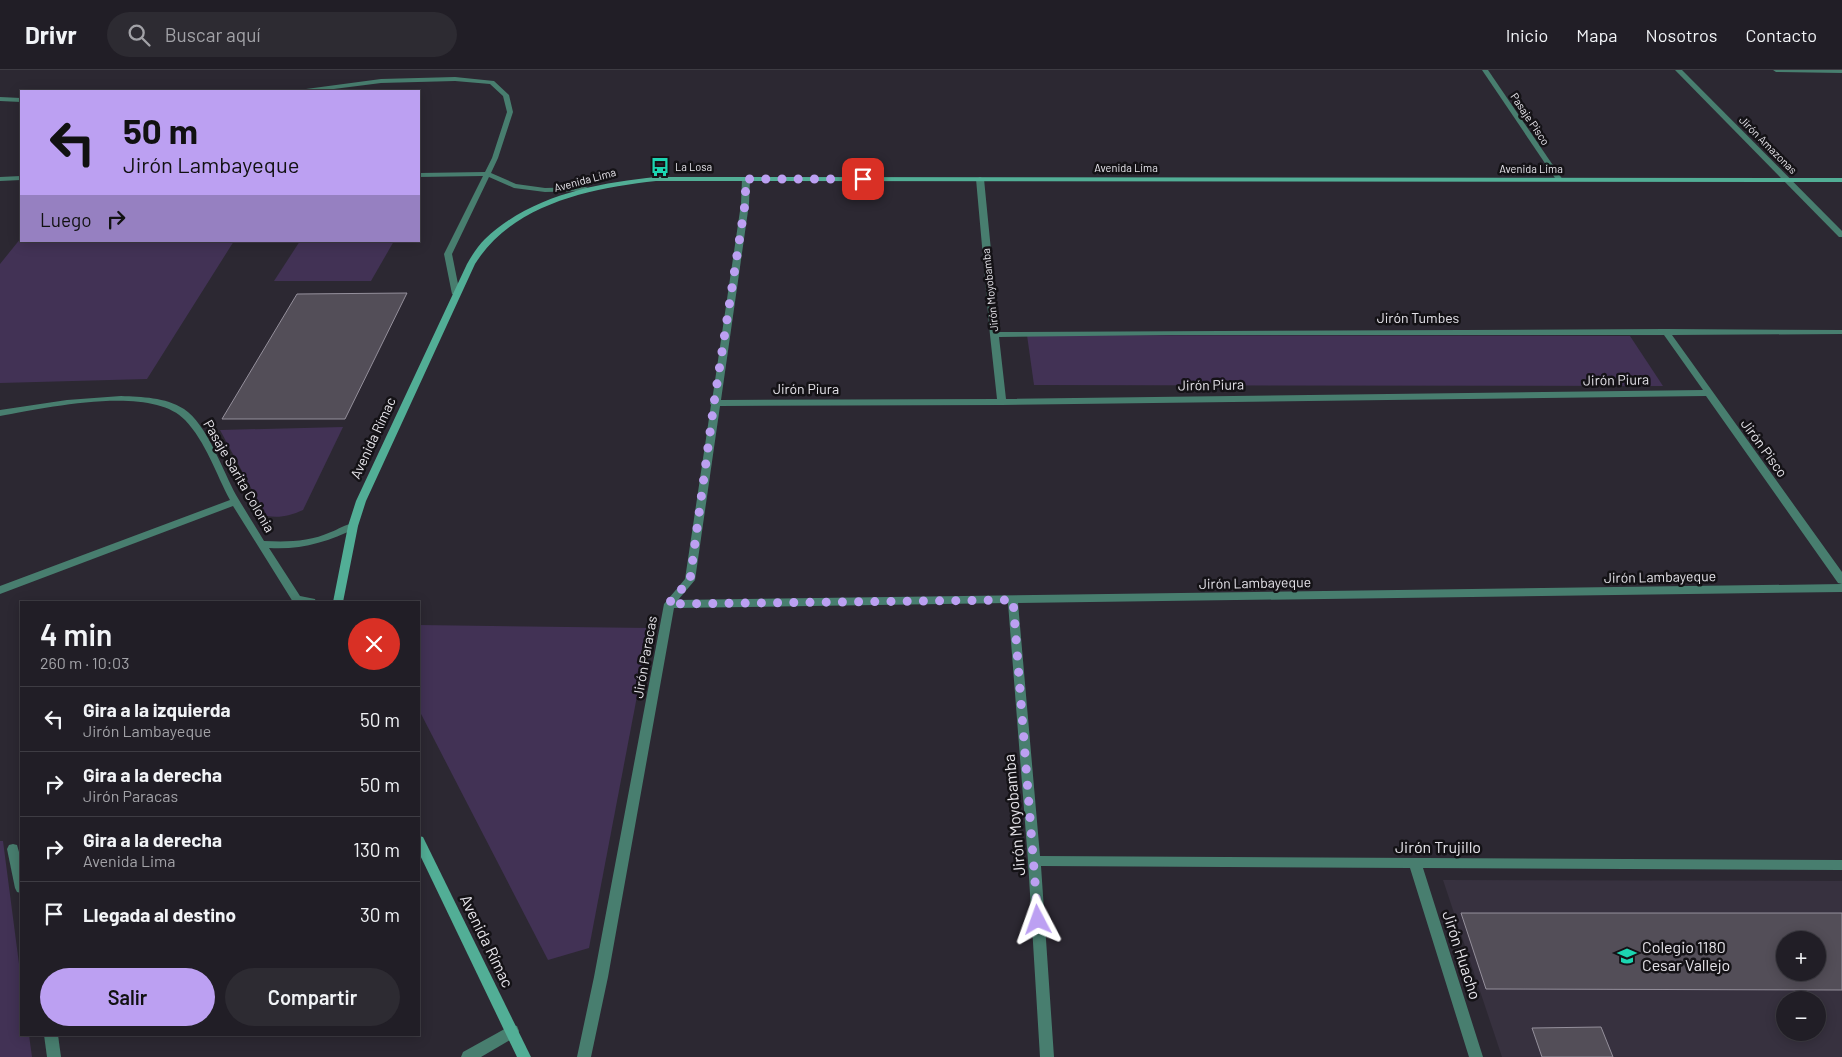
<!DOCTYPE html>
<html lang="es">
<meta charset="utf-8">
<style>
:root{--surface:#211e26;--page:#2d2b32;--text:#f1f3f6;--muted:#a2a2a7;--line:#3e3c43;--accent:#bca0f2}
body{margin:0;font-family:Barlow,sans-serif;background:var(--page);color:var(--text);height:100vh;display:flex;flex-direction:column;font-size:19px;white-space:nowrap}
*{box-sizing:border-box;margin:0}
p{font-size:16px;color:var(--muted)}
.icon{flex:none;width:28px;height:28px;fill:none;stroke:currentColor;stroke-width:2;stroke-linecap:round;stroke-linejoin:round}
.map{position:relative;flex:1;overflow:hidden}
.sheet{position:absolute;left:20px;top:531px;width:400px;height:435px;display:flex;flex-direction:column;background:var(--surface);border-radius:0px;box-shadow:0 2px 12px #0003,0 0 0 1px var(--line)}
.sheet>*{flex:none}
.hud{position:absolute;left:20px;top:20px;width:400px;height:152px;border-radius:0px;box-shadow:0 2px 12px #0003,0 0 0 1px var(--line);background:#bca0f2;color:#111;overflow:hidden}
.controls{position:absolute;left:1776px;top:861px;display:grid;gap:10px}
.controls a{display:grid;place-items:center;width:50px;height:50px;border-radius:50%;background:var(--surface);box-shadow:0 2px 12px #0003,0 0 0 1px var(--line);font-size:25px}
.pin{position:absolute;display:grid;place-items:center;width:42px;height:42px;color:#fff;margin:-21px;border-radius:10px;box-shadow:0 2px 8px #0006}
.me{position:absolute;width:55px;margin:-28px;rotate:356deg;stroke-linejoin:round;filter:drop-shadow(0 0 4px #0008)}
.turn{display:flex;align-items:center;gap:18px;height:105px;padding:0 20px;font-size:22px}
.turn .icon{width:65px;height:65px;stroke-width:2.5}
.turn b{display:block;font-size:35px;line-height:42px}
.then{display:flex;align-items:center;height:48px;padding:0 20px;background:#0003;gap:10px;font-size:19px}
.round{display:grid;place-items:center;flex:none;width:52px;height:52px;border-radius:26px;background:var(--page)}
.summary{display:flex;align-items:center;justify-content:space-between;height:85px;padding:0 20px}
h1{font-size:30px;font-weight:600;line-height:38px}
.action{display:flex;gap:10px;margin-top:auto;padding:10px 20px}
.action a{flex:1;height:58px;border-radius:30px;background:var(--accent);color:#111;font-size:20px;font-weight:600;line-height:58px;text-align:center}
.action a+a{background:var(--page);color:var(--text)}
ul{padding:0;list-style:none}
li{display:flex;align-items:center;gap:15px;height:65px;padding:0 20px;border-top:1px solid var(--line)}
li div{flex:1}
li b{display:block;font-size:19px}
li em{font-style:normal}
header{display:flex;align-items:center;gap:30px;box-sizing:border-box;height:70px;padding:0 25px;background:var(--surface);border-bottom:1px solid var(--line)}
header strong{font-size:24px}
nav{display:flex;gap:28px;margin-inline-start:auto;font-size:18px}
.search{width:350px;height:45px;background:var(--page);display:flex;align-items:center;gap:12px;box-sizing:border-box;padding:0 18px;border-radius:28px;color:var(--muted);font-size:19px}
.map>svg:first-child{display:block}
</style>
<header>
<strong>Drivr</strong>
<div class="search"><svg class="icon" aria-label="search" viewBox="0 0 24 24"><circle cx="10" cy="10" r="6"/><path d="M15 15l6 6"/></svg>Buscar aquí</div>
<nav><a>Inicio</a><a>Mapa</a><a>Nosotros</a><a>Contacto</a></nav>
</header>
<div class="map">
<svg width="1842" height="987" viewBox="0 0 1842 987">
<rect width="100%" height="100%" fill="#2c2832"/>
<path fill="#37313f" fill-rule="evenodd" d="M1443 810 1842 811V987H1502ZM1785 870H1818V902H1785ZM1785 930H1818V962H1785Z"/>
<g fill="#423255">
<path d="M21 168V171H234L147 309 0 313V194Z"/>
<path d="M300 171H394L371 211H274Z"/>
<path d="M1027 265 1630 266 1663 316 1034 315Z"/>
<path d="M343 357 303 440C290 446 280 448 266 446L220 360Z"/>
<path d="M419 555 650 558 589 878 548 890 419 640Z"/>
<path d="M0 771H3L21 909V965H29L32 987H0Z"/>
</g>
<g fill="#534e58" stroke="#95909c" fill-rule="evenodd">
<path d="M407 223 345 349H222L297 224Z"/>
<path d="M1461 843H1842V920L1486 919ZM1785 870H1818V902H1785Z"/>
<path d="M1601 957 1613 987H1542L1532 958Z"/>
</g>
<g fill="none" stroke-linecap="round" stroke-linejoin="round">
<g fill="#487e6f" fill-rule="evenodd">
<path d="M13 774 17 775 21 789V823L17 822 15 818 7 779 9 775Z"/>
<path d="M44 965H58L61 987H47Z"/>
</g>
<g fill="#487e6f" fill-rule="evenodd">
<path d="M1482 0H1488L1563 110 1561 111H1557Z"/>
<path d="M1675 0H1682L1842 161V167H1839Z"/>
<path d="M1773 0H1842V3L1776 2Z"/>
<path d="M455 7 494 11 509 25 513 42 498 88 491 103 516 114 545 118 586 117 590 119 586 121 545 122 514 118 489 107 452 184 460 224 456 226 452 224 444 184 483 106 419 107V103L485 102 492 88 507 42 503 26 490 14 455 11 381 13 318 21H303L306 19 381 9Z"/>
<path d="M0 27 21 28V32L0 31Z"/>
<path d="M21 106V110L0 111V107Z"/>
<path d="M746 107 750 109 749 134 721 330 997 329 990 265 976 109 980 107 984 109 999 262 1665 259 1842 260V264L1672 265 1842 502V514L1838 513 1706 326 1002 335 720 336 695 510 678 530 1842 514V522L1018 533 1040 786 1842 790V800L1423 798 1483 987H1469L1410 798 1041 796 1054 987H1040L1028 791 1008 533 674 538 608 907 591 987H577L594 907 664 534 685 509 711 335 710 333 712 331 741 134 742 109ZM1168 265H1664L1703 320 1006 329 999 267Z"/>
<path d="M121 326C142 327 165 327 184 339 207 354 223 401 236 425 245 440 255 456 264 471 287 472 309 472 331 462 339 459 348 452 356 454L358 456 356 458C328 472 301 480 269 478L300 526 315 529 316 532H293L233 436 0 524V516L230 430C216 404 206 372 185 350 151 314 46 338 0 346V340L67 330Z"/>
<path d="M512 955 517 956 519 961 517 966 481 987H461L463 982Z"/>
</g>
<g fill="#52ae96" fill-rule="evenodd">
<path d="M656 107 1842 108V112L656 111C591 118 512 134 475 194L366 431 358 456 343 532H333L348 456 356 431 467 194C472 185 478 176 485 169 530 126 596 113 656 107Z"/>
<path d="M419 766 423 767 531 987H517L419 783Z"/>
</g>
</g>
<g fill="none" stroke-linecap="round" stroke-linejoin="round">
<path stroke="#bca0f2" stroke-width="9" stroke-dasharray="0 16.2" d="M863 109H746L745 134 714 333 690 510 668 534 1013 530 1038 850"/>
</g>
<defs>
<g id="bus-bare" transform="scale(1.5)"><path d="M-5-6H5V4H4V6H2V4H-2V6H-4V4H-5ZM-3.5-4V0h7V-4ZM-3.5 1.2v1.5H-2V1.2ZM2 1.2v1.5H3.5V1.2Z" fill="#1cd5b1" stroke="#141216" stroke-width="2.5" paint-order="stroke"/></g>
<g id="school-bare" transform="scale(1.5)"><path d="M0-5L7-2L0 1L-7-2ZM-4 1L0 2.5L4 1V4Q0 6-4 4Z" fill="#1cd5b1" stroke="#141216" stroke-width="2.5" paint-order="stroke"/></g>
</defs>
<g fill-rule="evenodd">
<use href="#bus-bare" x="660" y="97"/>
<use href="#school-bare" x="1627" y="886"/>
</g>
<g text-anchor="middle" stroke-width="5" stroke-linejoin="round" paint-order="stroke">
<g font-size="11" fill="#e6e4ea" stroke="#141216">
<text transform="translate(1530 49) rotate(56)" y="4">Pasaje Pisco</text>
<text transform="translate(1768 75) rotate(45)" y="4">Jirón Amazonas</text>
<text x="1126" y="102">Avenida Lima</text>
<text x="1531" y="103">Avenida Lima</text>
<text transform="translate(585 110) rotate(-15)" y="4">Avenida Lima</text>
<text transform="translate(990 220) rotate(-96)" y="4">Jirón Moyobamba</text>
</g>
<g font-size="11" fill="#e6e4ea" stroke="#141216" text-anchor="start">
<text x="675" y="101">La Losa</text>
</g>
<g font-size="14" fill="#e6e4ea" stroke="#141216">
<text x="1418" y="253">Jirón Tumbes</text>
<text transform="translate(1616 310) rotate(-1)" y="5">Jirón Piura</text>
<text transform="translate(1211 315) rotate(-1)" y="5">Jirón Piura</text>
<text x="806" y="324">Jirón Piura</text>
<text transform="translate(373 368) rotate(-65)" y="5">Avenida Rímac</text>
<text transform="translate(1764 378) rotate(54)" y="5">Jirón Pisco</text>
<text transform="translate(239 406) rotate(60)" y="5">Pasaje Sarita Colonia</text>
<text transform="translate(1660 507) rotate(-1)" y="5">Jirón Lambayeque</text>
<text transform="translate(1255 513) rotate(-1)" y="5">Jirón Lambayeque</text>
<text transform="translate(645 587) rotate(-80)" y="5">Jirón Paracas</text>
</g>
<g font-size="16" fill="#e6e4ea" stroke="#141216">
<text transform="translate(1014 745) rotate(-95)" y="6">Jirón Moyobamba</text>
<text x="1438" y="783">Jirón Trujillo</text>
<text transform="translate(487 871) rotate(64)" y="6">Avenida Rímac</text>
<text transform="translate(1462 885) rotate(72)" y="6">Jirón Huacho</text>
</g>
<g font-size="16" fill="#e6e4ea" stroke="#141216" text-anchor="start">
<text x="1642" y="883">Colegio 1180<tspan x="1642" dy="18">Cesar Vallejo</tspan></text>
</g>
</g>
</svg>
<div class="controls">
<a>+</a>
<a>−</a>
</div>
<div class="pin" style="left:863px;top:109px;background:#d93025"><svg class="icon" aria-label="arrive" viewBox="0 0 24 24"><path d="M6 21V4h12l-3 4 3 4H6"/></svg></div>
<svg class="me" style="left:1038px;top:850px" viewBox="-20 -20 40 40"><path d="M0-17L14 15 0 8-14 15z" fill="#bca0f2" stroke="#fff" stroke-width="4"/></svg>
<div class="hud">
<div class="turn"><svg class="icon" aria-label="left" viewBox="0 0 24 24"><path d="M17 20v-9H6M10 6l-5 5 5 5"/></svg><div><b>50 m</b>Jirón Lambayeque</div></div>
<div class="then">Luego<svg class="icon" aria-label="right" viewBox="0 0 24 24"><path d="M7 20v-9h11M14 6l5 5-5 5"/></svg></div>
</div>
<section class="sheet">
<div class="summary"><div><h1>4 min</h1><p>260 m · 10:03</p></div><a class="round" style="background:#d93025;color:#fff"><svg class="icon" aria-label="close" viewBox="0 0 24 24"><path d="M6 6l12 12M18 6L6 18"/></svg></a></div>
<ul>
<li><svg class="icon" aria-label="left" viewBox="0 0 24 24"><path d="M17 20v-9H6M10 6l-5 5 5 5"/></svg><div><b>Gira a la izquierda</b><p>Jirón Lambayeque</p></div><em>50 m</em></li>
<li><svg class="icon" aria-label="right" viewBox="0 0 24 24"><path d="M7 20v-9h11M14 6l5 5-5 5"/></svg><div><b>Gira a la derecha</b><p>Jirón Paracas</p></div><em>50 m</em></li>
<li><svg class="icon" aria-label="right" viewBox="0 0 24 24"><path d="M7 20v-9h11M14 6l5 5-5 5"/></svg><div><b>Gira a la derecha</b><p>Avenida Lima</p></div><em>130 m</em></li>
<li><svg class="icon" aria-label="arrive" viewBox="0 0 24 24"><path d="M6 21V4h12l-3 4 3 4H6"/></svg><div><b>Llegada al destino</b></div><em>30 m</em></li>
</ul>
<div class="action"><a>Salir</a><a>Compartir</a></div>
</section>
</div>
